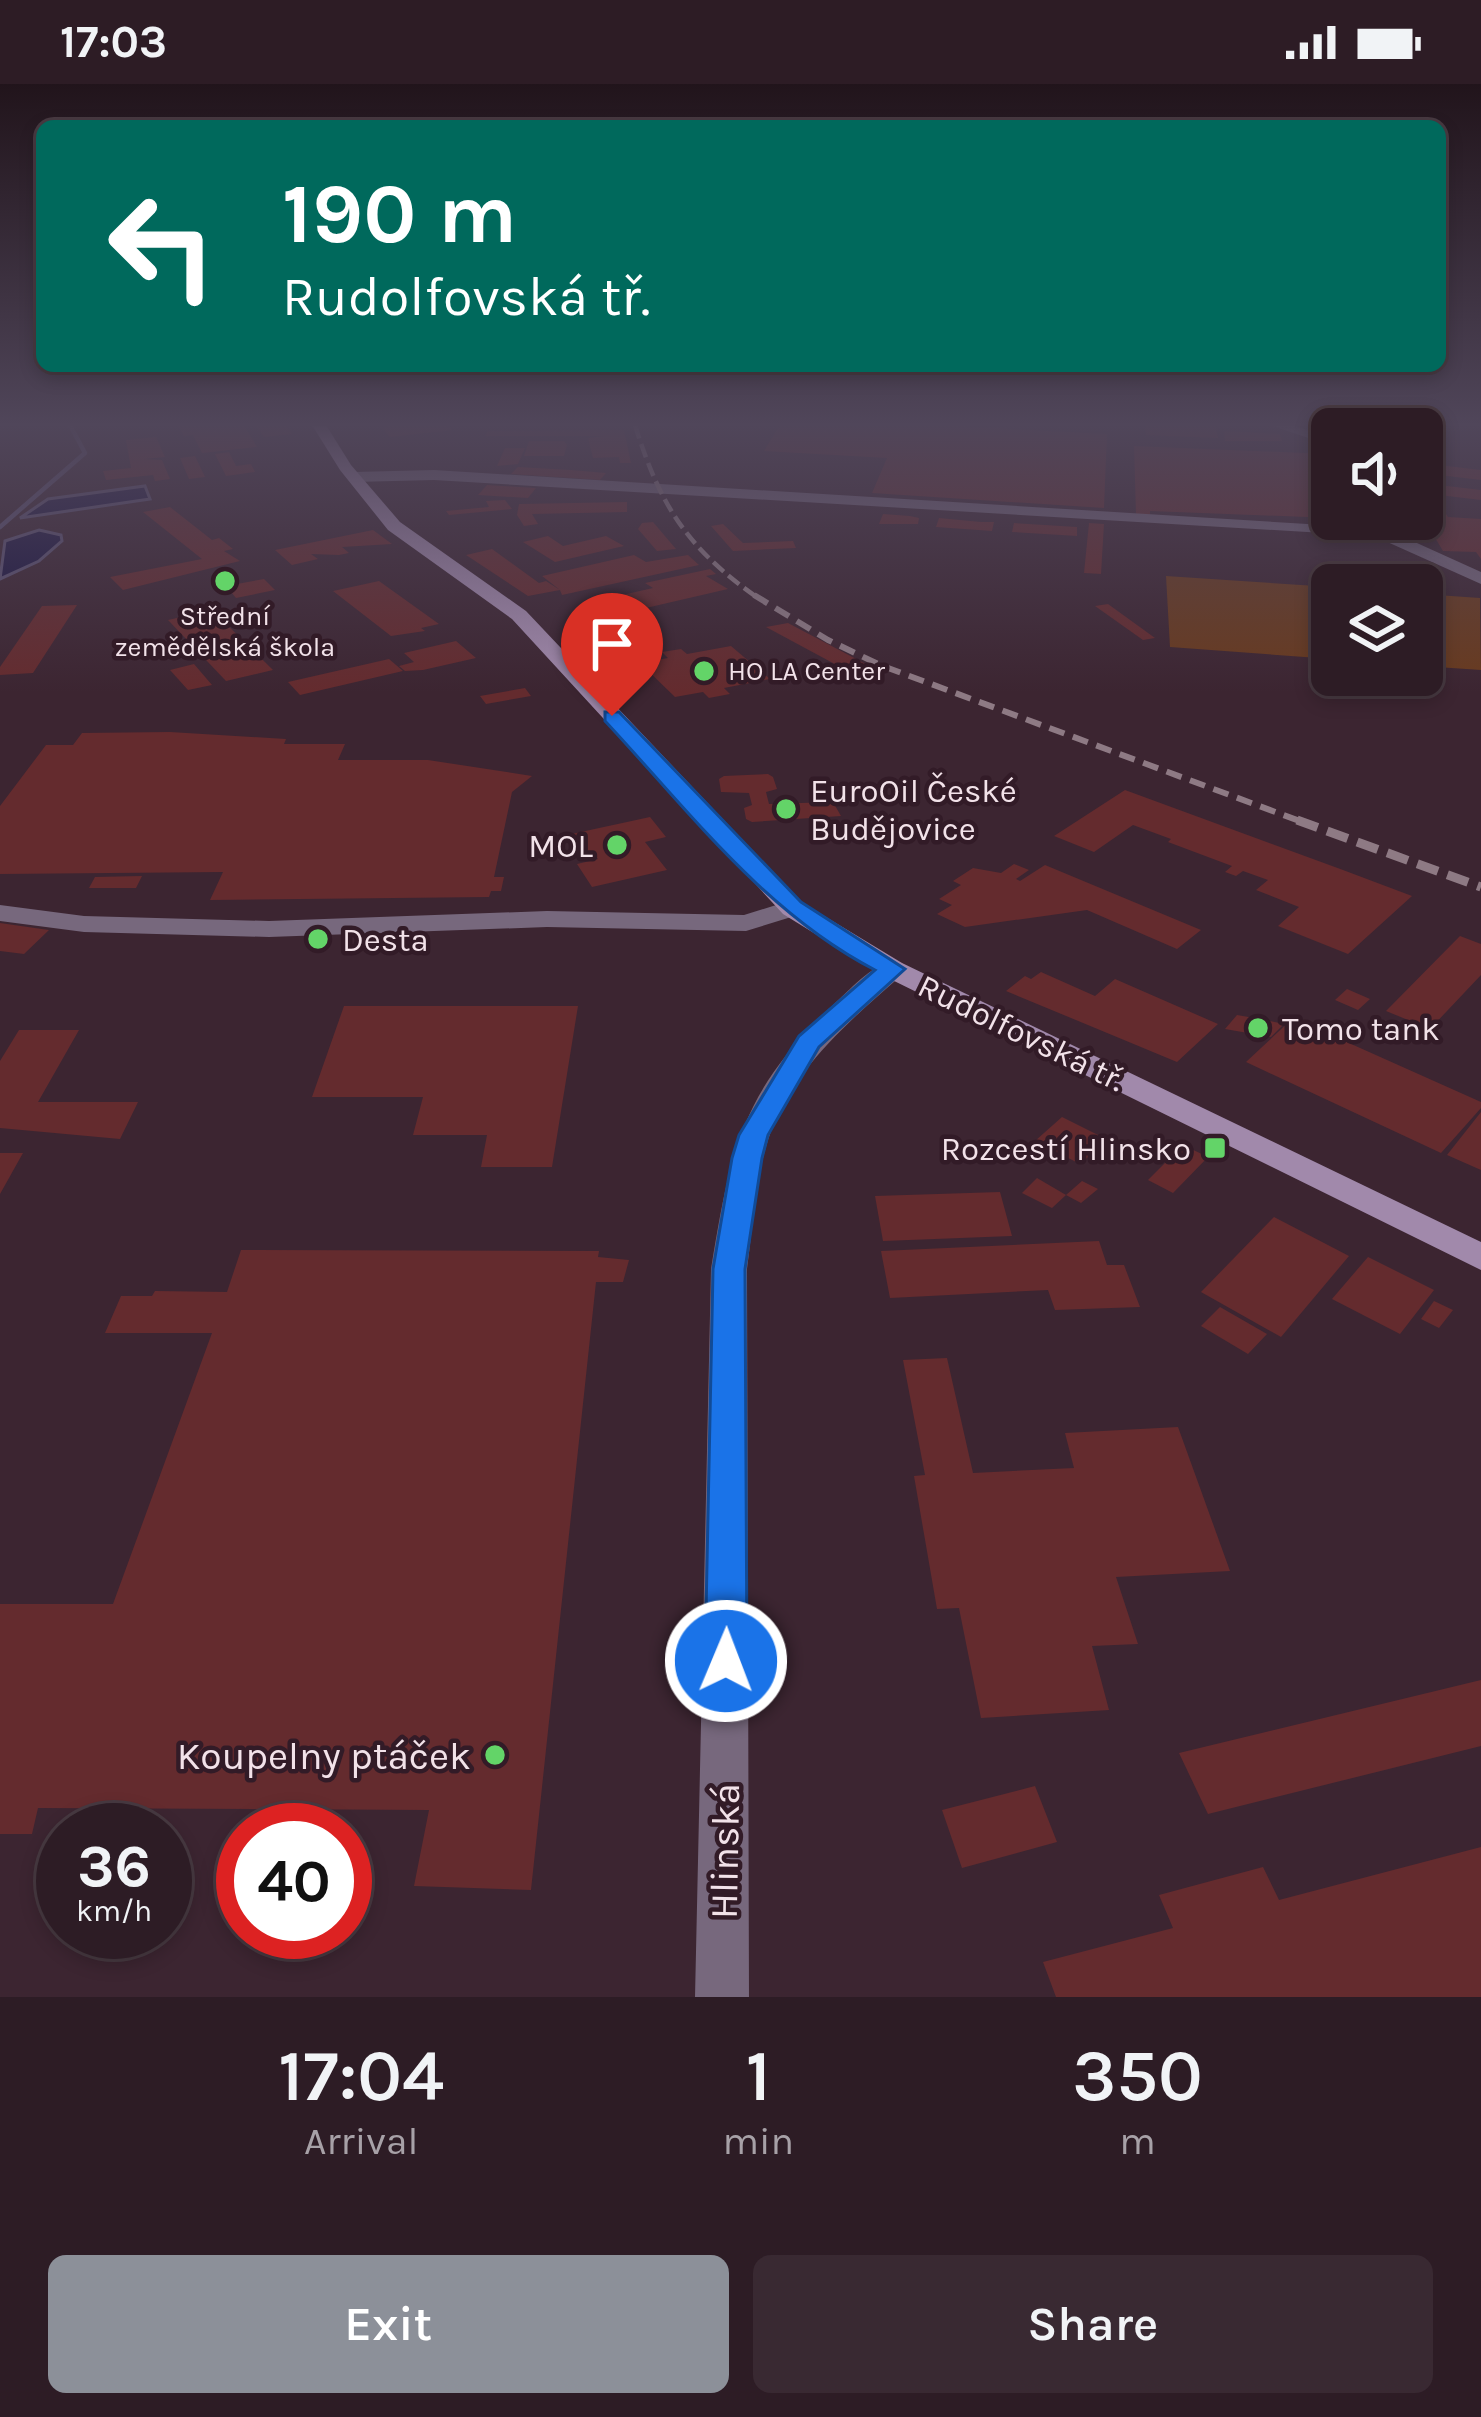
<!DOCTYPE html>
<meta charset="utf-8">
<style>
:root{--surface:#2d1c25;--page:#392932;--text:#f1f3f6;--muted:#a7a1a7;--line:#483a42;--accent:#8c9099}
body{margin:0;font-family:Karla,sans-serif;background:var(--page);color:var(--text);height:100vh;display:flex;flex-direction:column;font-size:45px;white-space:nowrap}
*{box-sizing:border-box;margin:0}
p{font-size:39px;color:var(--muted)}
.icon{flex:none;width:66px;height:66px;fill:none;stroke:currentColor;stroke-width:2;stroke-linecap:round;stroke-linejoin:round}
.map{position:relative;height:1913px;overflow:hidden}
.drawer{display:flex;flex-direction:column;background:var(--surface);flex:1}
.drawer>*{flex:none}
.banner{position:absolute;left:36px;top:36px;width:1410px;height:252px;border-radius:18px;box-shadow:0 6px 18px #0003,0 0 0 3px var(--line);background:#00695c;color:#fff;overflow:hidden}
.buttons{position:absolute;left:1311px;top:324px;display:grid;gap:24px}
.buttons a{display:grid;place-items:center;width:132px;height:132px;border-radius:18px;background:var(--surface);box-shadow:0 6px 18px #0003,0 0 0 3px var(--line);font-size:60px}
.speed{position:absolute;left:36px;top:1719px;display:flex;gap:24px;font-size:60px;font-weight:700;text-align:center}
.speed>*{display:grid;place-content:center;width:156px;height:156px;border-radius:50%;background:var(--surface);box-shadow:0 6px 18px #0003,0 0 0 3px var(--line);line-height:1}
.speed small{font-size:30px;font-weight:400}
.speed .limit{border:18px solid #d22;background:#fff;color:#111}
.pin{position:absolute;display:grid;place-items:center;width:102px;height:102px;color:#fff;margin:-123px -51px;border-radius:50% 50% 50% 0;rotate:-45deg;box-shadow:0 0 12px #0007}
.pin .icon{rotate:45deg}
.me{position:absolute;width:132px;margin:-66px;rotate:1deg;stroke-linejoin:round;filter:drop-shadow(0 0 9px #0008)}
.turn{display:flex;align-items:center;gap:42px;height:252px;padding:0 48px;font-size:54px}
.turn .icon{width:156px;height:156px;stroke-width:2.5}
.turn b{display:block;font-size:84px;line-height:102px}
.eta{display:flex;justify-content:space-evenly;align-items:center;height:204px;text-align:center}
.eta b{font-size:72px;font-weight:600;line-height:84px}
.action{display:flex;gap:24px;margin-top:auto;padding:24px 48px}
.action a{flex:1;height:138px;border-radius:18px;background:var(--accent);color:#fff;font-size:48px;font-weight:600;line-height:138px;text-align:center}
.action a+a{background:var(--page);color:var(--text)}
.status{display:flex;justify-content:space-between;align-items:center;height:84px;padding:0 60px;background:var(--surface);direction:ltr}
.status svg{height:33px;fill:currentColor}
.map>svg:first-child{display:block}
</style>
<div class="status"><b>17:03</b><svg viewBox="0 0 49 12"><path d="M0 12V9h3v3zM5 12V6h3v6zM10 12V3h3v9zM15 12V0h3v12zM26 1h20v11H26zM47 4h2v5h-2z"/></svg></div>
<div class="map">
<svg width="1481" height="1913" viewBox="0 0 1481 1913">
<rect width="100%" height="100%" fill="#3c2531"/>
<g fill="#693a1e">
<path d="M1166 492 1332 503V575L1170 563Z"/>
<path d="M1422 510 1480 514 1481 586 1422 582Z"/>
</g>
<g fill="#1b1441" stroke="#5c5273" stroke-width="3">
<path d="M145 402 150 415 20 434 48 415Z"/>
<path d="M39 446 61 451 62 457 39 477 0 495 5 457Z"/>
</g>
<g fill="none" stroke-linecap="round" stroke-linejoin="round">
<path stroke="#5c5273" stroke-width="4.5" d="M0 443 85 369 70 341"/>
</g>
<g fill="#642b2e">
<path d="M189 341H244L257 363 202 369 193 351 184 352 179 342Z"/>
<path d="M256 341H286L292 350 264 353Z"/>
<path d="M390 341H447L452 346 390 353 383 344Z"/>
<path d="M780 341H939L1107 350 1104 424 872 409 887 374 764 367Z"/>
<path d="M1145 341H1215L1218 354 1146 351Z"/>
<path d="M624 346 631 379H620L619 373 593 374 588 354 603 352H485L488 347Z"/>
<path d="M1224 347 1280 350 1282 357H1225Z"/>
<path d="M156 353 165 373 144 375 162 376 170 395 155 397 153 391 106 396 103 387 131 384 126 356Z"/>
<path d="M529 357H564L567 361 564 372H524Z"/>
<path d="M1134 362 1329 370 1332 434 1150 427V431L1136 430Z"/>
<path d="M505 364H525L518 380 497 382Z"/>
<path d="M229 368 236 382 251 380 255 388 226 392 215 370Z"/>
<path d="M195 372 205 393 189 395 180 374Z"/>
<path d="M1422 379 1481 386V396L1422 389Z"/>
<path d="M518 383 571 386 606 389 600 396 511 390Z"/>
<path d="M1422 399 1481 406V416L1422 409Z"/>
<path d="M487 401 536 404 528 414 478 411Z"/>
<path d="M505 416 512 425 449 431 446 427 489 423 486 417Z"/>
<path d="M627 418V428L532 430 538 440 524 442 517 431 519 420Z"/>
<path d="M1422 418H1438L1448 433 1481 435V475L1476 468 1443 467 1422 432Z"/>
<path d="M170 423 212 456 219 454 233 465 224 467 240 477 123 506 110 493 202 475 143 428Z"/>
<path d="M883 430 910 432 919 434 918 440H879Z"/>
<path d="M939 434 981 438H994L992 447 936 443Z"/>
<path d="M653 438 676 465 657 467 638 445 642 439Z"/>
<path d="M1014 439 1077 443V452L1012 448Z"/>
<path d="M1089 439 1104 440 1101 490 1084 489Z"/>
<path d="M723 440 743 459 793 457 796 464 733 467 711 442Z"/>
<path d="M373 446 392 460 342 463 349 469 339 471 311 470 318 475 292 481 275 466Z"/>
<path d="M548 452 563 462 606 452 624 462 555 478 523 458Z"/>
<path d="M492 465 539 499 546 497 560 506 542 492 634 471 646 478 688 471 699 481 562 511 560 506 528 512 466 471Z"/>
<path d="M710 485 716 490 706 492 728 505 620 530 600 516 653 504 645 499Z"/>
<path d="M264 495 275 506 236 514 226 502Z"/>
<path d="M379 497 439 540 421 544 425 547 391 552 333 507Z"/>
<path d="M1108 520 1155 554 1143 556 1095 522Z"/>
<path d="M77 521 33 589 0 591V583L42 522Z"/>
<path d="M212 526 273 586 226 597 168 536Z"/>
<path d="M788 539 879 587 857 592 766 543Z"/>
<path d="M646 543 663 558 614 567 598 551Z"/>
<path d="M456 557 476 574 423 586 405 587 399 582 414 578 404 569Z"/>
<path d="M731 562 770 595 724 604 730 610 709 614 703 608 675 613 640 579 668 574 662 568 681 565 687 570Z"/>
<path d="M389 575 403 587 300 611 288 598Z"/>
<path d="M194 580 212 601 188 606 170 586Z"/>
<path d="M525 604 531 612 486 620 480 612Z"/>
<path d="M170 648 286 655 284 660H345L338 676H428L532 692 512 708 494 793H504L501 807H491L489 813 210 816 223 788 0 790V722L46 661H73L82 649Z"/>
<path d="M768 690 773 693 777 705 766 708 769 720 833 718 841 732 752 738 746 735 744 724 752 721 749 709 721 708 719 695 724 692Z"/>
<path d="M1125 706 1343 786 1412 812 1348 870 1278 842 1299 823 1256 806 1268 796 1243 787 1236 792 1225 788 1232 782 1168 758 1171 755 1133 741 1094 768 1054 752Z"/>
<path d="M650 733 666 753 645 758 667 786 592 803 577 780 598 775 593 769 582 772 567 751Z"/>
<path d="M1014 780 1029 786 1016 795 1020 797 1045 781 1201 846 1177 865 1087 826 965 843 937 830 952 821 939 815 961 801 953 797 973 784 1001 789Z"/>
<path d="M142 792 136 804H89L95 793Z"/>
<path d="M0 839 49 846 24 870 0 867Z"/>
<path d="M1460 852 1481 860V891L1430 945 1386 927Z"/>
<path d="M1041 888 1095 912 1115 895 1218 940 1177 978 1006 907 1025 892 1031 895Z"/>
<path d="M1347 905 1370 915 1358 926 1335 916Z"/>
<path d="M344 922H578L552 1083H481L487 1051H413L423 1013H312Z"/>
<path d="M1237 931 1260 935 1284 940 1271 953 1225 945Z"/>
<path d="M1293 934 1481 1018V1024L1441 1069 1246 978Z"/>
<path d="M19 946H79L38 1018H138L120 1055 0 1044V977Z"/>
<path d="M1481 1028V1086L1447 1071Z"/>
<path d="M1062 1033 1108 1056 1080 1080 1035 1057Z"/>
<path d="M1183 1061 1208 1073 1173 1109 1148 1096Z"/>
<path d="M0 1069H23L0 1110Z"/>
<path d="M1037 1094 1066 1111 1052 1124 1022 1109Z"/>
<path d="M1082 1097 1098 1105 1081 1119 1066 1111Z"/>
<path d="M1000 1108 1012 1152 883 1157 875 1112Z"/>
<path d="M1274 1133 1349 1172 1281 1253 1201 1208Z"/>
<path d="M1099 1157 1107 1181H1124L1140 1223 1055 1226 1048 1206 890 1214 881 1167Z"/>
<path d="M241 1166 599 1167 598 1173 629 1176 623 1198H596L531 1806 414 1802 429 1726 38 1724 32 1750H0V1520H113L212 1249H105L121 1212H152L155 1207 227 1208Z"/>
<path d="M1368 1173 1434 1206 1400 1250 1332 1215Z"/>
<path d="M1434 1217 1453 1226 1439 1244 1421 1235Z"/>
<path d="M1220 1223 1267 1250 1248 1270 1201 1242Z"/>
<path d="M947 1274 973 1389 1074 1384 1065 1349 1178 1343 1230 1487 1116 1493 1138 1560 1092 1562 1109 1626 981 1634 959 1524 937 1525 914 1392 925 1391 903 1276Z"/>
<path d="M1481 1596V1662L1208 1730 1179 1669Z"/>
<path d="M1035 1702 1057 1758 962 1784 942 1726Z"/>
<path d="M1481 1763V1913H1056L1043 1878 1173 1844 1159 1811 1263 1783 1279 1816Z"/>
</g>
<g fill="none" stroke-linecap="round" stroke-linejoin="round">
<g fill="#77687d" fill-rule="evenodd">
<path d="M1270 341H1290L1332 353V362Z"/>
<path d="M434 386 1357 443 1371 442 1370 435H1386V445L1481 488V500L1374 452 434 396 354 398 346 393 354 388Z"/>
<path d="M792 816 805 824 801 830 746 847 547 843 269 853 84 848 0 837V821L84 832 269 837 547 827 744 831Z"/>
</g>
<path fill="#77687d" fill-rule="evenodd" d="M892 877 902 879 906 885 902 891C848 938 791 986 768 1056 755 1097 753 1142 747 1185L749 1913H695L711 1185C731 1065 741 1008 833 921 850 906 870 882 892 877Z"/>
<path fill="#a189ab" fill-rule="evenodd" d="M312 341H326L351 381 400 438 526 527 801 818 902 879 1481 1158V1186L882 891 783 830 512 535 388 446 340 386Z"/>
<path stroke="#8e7a84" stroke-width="4.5" stroke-dasharray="14 6" stroke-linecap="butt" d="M635 341C660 422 688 465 758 514"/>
<path stroke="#8e7a84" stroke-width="6" stroke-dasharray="16 9" stroke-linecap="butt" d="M754 511 828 556 880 581 1305 739"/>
<path stroke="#8e7a84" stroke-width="9" stroke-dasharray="22 10" stroke-linecap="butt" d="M1297 736 1481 803"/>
</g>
<linearGradient id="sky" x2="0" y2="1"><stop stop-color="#21141b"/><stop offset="0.56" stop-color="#50465a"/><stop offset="1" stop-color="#50465a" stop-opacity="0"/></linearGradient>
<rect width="1481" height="608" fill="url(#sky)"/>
<path fill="#1a73e8" stroke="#114b97" stroke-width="3" d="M605 628H619L801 818 905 885 819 963 768 1051 762 1074 745 1185 747 1577 740 1591 726 1596 711 1591 705 1577 713 1185 732 1074 739 1051 799 952 875 886C765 829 688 726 605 637Z"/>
<g fill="#63d468" stroke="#321b27" stroke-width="4.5">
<circle cx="225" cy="497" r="12"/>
<circle cx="704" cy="587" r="12"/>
<circle cx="786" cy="725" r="12"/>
<circle cx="617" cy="761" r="12"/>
<circle cx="318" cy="855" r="12"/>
<circle cx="1258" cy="944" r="12"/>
<rect x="1203" y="1052" width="24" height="24" rx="6"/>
<circle cx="495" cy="1671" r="12"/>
</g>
<g text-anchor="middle" stroke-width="9" stroke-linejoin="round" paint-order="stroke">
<g font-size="27" fill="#f2e2e9" stroke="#321b27">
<text x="225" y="541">Střední<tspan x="225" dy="31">zemědělská škola</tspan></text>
<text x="728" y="596" text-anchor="start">HO LA Center</text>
</g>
<g font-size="33" fill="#f2e2e9" stroke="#321b27" text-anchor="start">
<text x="810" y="718">EuroOil České<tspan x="810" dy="38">Budějovice</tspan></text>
<text x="593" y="773" text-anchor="end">MOL</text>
<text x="342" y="867">Desta</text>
<text x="1282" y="956">Tomo tank</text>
<text x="1191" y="1076" text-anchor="end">Rozcestí Hlinsko</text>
</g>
<g font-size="33" fill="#f2e2e9" stroke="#321b27">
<text transform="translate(1022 948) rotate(26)" y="12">Rudolfovská tř.</text>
</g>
<g font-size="39" fill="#f2e2e9" stroke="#321b27" text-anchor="end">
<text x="471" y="1685">Koupelny ptáček</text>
</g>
<g font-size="39" fill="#f2e2e9" stroke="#321b27">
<text transform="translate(724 1767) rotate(-89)" y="14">Hlinská</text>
</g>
</g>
</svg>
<div class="buttons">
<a><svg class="icon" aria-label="sound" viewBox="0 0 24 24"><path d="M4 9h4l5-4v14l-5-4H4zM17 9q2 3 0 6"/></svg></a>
<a><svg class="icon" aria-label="layers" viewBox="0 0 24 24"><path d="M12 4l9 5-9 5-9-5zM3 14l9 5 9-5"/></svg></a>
</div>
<div class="speed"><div>36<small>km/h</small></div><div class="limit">40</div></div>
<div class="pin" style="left:612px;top:632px;background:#d93025"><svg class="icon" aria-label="arrive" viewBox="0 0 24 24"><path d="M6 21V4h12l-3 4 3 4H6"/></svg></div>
<svg class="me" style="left:726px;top:1577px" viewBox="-20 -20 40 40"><circle r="17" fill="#1a73e8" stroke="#fff" stroke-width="3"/><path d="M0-11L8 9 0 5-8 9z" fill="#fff"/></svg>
<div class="banner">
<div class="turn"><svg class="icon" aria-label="left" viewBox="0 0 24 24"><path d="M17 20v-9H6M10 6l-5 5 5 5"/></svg><div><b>190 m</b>Rudolfovská tř.</div></div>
</div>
</div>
<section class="drawer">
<div class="eta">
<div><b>17:04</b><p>Arrival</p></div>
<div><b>1</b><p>min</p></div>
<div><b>350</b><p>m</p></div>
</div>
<div class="action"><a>Exit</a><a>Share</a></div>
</section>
